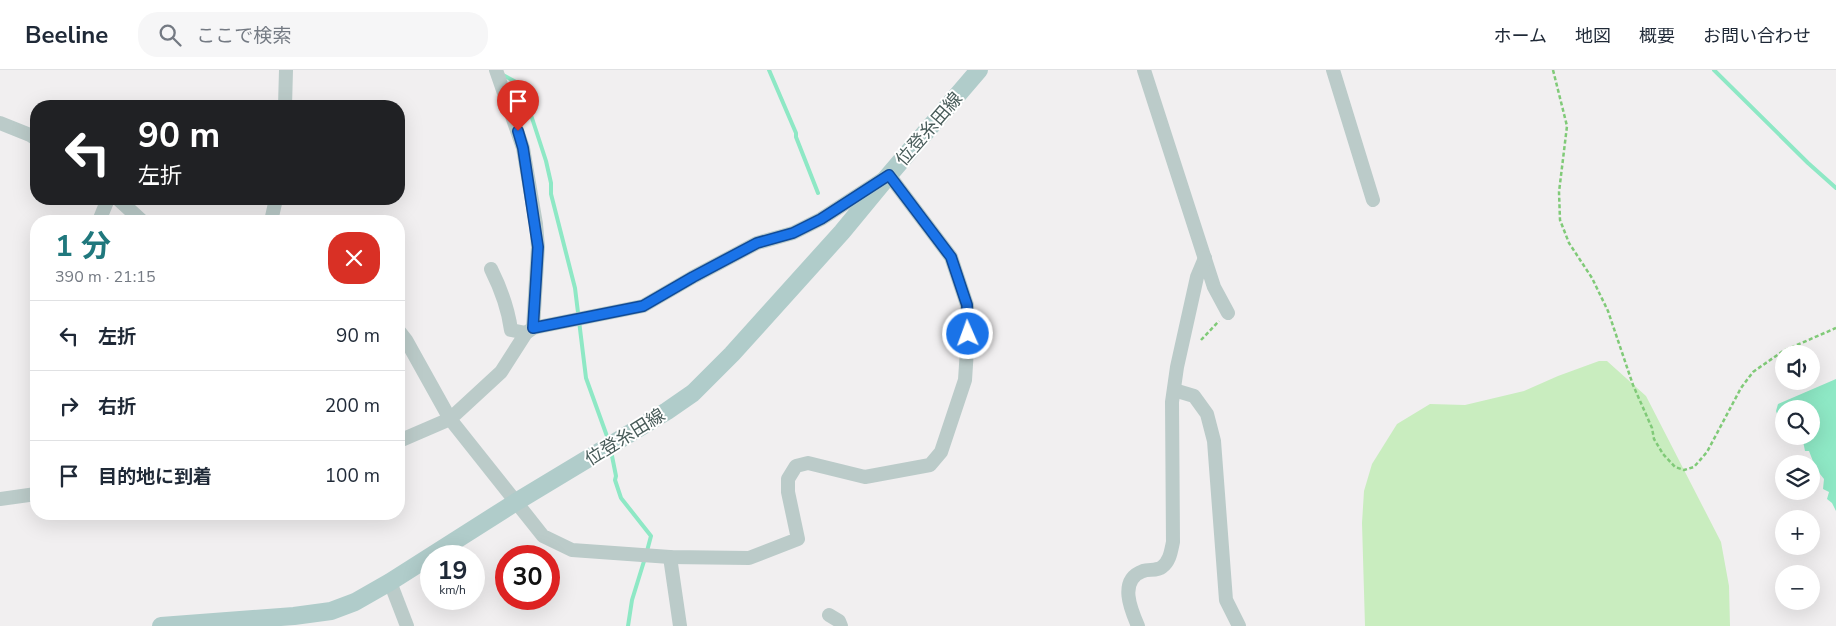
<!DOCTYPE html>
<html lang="ja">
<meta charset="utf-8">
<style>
:root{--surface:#fff;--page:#f6f6f7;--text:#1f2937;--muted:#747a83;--line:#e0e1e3;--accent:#20787d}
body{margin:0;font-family:"Nunito Sans","Noto Sans JP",sans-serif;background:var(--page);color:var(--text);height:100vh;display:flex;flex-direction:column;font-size:19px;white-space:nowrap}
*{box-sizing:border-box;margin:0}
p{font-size:16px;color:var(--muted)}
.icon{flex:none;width:28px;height:28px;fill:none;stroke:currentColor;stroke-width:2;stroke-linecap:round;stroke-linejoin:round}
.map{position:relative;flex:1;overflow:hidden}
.sheet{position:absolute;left:30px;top:145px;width:375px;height:305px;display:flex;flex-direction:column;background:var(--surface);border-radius:20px;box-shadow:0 5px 20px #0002}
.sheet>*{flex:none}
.guide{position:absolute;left:30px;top:30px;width:375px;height:105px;border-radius:20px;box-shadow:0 5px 20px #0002;background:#202124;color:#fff;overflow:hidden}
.controls{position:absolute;left:1775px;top:275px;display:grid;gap:10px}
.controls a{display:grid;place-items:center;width:45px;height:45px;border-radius:50%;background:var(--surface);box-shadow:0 5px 20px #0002;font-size:25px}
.speed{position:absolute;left:420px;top:475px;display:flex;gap:10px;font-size:25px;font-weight:700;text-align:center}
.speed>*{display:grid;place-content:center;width:65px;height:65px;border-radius:50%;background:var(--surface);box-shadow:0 5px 20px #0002;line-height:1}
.speed small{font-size:12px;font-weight:400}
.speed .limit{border:8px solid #d22;background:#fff;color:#111}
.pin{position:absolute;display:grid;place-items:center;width:42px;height:42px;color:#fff;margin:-51px -21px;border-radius:50% 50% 50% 0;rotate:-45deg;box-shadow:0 0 5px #0007}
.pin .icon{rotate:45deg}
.me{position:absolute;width:55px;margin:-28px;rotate:358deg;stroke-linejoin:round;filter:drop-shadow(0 0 4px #0008)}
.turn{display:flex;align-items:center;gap:18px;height:105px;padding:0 25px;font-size:22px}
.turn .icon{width:65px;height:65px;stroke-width:2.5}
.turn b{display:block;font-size:35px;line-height:42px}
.round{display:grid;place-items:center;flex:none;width:52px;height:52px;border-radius:20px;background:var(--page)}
.head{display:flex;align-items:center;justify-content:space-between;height:85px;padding:0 25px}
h1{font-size:30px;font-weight:700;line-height:38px;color:var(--accent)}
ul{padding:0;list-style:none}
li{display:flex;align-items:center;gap:15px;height:70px;padding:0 25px;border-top:1px solid var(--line)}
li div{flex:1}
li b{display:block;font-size:19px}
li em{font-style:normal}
header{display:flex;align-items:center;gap:30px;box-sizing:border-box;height:70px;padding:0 25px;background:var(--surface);border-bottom:1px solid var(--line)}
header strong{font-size:24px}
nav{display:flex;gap:28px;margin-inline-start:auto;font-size:18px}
.search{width:350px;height:45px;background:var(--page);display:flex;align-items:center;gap:12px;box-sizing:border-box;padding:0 18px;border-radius:20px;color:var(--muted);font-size:19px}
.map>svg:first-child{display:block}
</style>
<header>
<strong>Beeline</strong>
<div class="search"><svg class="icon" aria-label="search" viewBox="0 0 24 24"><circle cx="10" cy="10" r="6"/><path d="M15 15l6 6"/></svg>ここで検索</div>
<nav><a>ホーム</a><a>地図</a><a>概要</a><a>お問い合わせ</a></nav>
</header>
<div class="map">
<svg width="1836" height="556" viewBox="0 0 1836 556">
<rect width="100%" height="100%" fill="#f1eff0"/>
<path fill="#c9edbf" d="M1599 291H1607L1646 326 1721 472 1729 516 1730 556H1365L1362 453 1364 421 1372 394 1397 354 1430 334 1465 335 1524 321 1558 306Z"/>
<path fill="#8ee8c5" d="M1836 309V441L1832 433 1827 429 1829 422 1823 419 1824 409 1816 399 1809 381H1805L1803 371 1799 367 1786 369 1785 366H1811V339H1784V363L1776 341 1778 334Z"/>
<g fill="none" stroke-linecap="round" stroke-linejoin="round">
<g stroke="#8ee8c5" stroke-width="4">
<path d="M769 0 796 63V67L818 123"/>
<path d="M1714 0 1808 93 1836 118"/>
<path d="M501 4 516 12 531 45 546 91 551 113V124L575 218 586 308 608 369"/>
<path d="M611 381 616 406 615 410 621 428 651 466 647 481"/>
<path d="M628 556 632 530 645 488"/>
</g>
<g stroke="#80ca78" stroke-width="2.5" stroke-dasharray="4 2.5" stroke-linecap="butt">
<path d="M1553 0 1567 56 1559 122 1560 150 1569 173 1592 208 1608 241 1633 315 1652 358 1654 369 1663 384 1675 397 1684 400 1694 397 1707 382 1741 318 1753 302 1783 281 1836 258"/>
<path d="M1201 270 1219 251"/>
</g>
<g stroke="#bbcbc9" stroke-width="14">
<path d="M496 0 523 78 536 154 538 177 533 258"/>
<path d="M1144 0 1214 217 1228 243"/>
<path d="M1333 0 1373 130"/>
<path d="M285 36 286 0"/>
<path d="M0 53 30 65 36 69"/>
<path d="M118 129 142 151"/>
<path d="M99 151 108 129"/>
<path d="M271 151 276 129"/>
<path d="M491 199C501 219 508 237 511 260L526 263"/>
<path d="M399 261 406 270 450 349 543 466 572 480 670 487 749 488 798 469 788 422V409L796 396 808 393 865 407 930 395 941 382 965 310 968 264 967 235 951 187 889 105 821 149 793 163 757 173 693 207 643 236 533 258 526 263 501 302 450 349 399 371"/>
<path d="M1174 320 1194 326 1207 344 1214 371 1226 530 1239 556"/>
<path d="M0 429 36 424"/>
<path d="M670 487 680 556"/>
<path d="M390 512 407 556"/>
<path d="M829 545 839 551 841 556"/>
<path d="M1138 556C1131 540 1118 510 1143 501 1149 499 1157 501 1162 497 1170 491 1171 481 1173 472L1172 332 1177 297 1197 207 1205 188"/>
</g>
<path stroke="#b0ccca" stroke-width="18" d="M161 556 294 546 331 541 355 532 390 512 516 432 667 341 693 323 732 284 842 162 889 105 979 0"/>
</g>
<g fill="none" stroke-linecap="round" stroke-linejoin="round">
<g stroke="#114b97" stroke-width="12">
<path id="route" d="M518 61 523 78 538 177 533 258 643 236 693 207 757 173 793 163 821 149 889 105 951 187 967 235 968 264"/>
</g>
<use href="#route" stroke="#1a73e8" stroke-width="9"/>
</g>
<g text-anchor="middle" stroke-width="4" stroke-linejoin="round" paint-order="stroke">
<g font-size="18" fill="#485b59" stroke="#fff">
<text transform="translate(929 59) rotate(-49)" y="6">位登糸田線</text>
<text transform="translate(625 367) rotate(-32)" y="6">位登糸田線</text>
</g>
</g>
</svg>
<div class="controls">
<a><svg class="icon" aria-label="sound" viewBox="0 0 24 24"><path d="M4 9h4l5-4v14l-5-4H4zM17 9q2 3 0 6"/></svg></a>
<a><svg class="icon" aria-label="search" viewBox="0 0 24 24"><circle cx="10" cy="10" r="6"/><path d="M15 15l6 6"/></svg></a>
<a><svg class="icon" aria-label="layers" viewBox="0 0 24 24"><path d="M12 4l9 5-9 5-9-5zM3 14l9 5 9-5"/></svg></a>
<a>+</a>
<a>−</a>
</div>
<div class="speed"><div>19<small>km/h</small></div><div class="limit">30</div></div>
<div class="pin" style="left:518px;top:61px;background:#d93025"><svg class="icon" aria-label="arrive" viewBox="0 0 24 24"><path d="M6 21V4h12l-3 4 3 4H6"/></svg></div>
<svg class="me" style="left:968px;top:264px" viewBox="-20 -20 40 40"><circle r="17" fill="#1a73e8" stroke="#fff" stroke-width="3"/><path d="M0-11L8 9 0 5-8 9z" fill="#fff"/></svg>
<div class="guide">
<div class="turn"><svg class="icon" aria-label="left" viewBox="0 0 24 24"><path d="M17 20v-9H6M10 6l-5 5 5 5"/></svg><div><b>90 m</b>左折</div></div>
</div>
<section class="sheet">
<div class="head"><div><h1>1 分</h1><p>390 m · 21:15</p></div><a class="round" style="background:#d93025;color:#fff"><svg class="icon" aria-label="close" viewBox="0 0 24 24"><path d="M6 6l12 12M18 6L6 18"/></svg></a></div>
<ul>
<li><svg class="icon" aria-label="left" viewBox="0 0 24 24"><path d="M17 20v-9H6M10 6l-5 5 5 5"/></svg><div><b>左折</b></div><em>90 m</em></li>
<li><svg class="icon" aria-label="right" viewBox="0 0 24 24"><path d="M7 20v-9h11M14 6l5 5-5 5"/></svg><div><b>右折</b></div><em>200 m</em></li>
<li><svg class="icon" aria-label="arrive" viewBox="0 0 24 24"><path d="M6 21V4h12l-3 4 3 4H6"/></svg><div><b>目的地に到着</b></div><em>100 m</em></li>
</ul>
</section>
</div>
